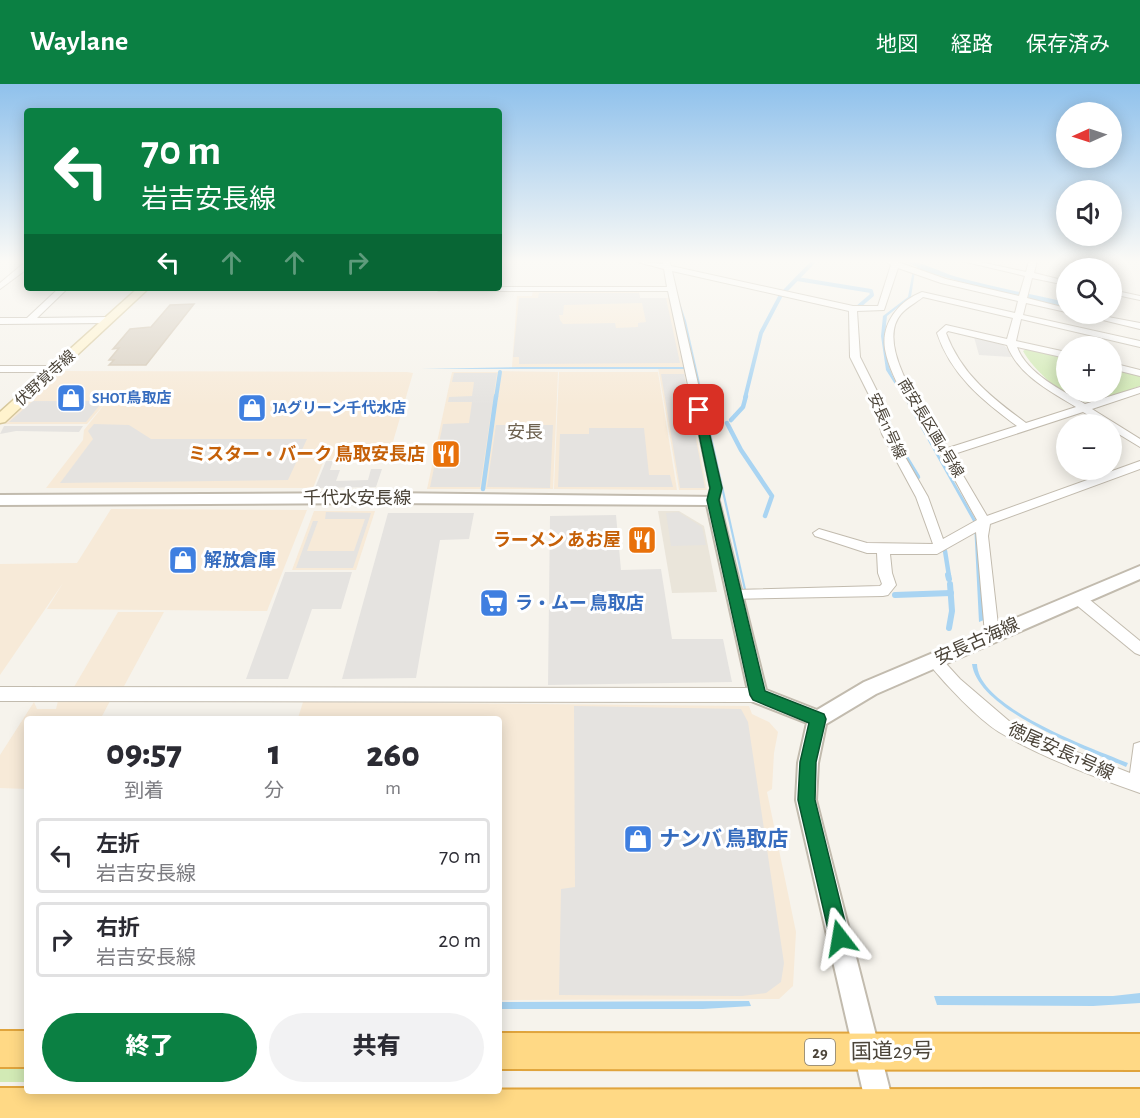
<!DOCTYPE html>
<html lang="ja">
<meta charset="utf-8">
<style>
:root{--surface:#fff;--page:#f2f2f3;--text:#2b2b33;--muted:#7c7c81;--line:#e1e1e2;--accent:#0b8043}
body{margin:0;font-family:"Alegreya Sans","Noto Sans JP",sans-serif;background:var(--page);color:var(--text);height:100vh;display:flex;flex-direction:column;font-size:22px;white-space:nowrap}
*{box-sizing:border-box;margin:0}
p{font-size:20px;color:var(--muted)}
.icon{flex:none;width:33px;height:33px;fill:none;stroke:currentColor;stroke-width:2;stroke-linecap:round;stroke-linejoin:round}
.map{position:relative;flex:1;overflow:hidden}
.panel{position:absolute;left:24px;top:632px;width:478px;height:378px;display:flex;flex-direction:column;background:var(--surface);border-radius:6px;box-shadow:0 3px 15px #0003}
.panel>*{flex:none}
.guide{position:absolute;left:24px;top:24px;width:478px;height:183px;border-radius:6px;box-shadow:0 3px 15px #0003;background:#0b8043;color:#fff;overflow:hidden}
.needle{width:39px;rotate:267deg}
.fabs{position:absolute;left:1056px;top:18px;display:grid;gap:12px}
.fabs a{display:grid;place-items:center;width:66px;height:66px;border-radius:50%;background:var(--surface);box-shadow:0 3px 15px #0003;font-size:30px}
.pin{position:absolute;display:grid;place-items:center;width:51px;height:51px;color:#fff;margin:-26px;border-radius:12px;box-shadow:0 3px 9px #0006}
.me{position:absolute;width:66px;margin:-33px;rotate:346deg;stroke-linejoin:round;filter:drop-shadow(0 0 4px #0008)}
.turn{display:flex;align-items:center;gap:21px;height:126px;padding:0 18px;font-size:27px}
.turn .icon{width:78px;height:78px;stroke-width:2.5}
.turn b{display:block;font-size:42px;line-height:51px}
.lanes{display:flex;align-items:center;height:57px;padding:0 18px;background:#0003;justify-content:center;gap:30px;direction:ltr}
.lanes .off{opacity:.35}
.eta{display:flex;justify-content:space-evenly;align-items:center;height:102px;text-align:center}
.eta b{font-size:36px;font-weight:800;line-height:42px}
.button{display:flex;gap:12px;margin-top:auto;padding:12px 18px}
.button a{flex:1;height:69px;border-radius:36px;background:var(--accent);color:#fff;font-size:24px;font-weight:800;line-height:69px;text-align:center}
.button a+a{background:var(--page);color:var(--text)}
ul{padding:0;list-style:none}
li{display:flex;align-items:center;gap:18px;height:75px;margin:0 12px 9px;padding:0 6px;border:3px solid var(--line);border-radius:6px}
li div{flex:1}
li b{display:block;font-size:22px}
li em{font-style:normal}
header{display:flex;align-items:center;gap:36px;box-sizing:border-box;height:84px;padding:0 30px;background:var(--accent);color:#fff}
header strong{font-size:28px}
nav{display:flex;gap:33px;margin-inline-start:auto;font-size:21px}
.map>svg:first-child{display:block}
</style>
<header>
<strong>Waylane</strong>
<nav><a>地図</a><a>経路</a><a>保存済み</a></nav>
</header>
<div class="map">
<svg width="1140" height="1034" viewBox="0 0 1140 1034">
<rect width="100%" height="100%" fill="#f6f3ec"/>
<path fill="#eae5da" d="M658 427H679L704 442 717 508 672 509Z"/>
<g fill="#f7ead8">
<path d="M533 206H639L640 214H670L707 406H679L658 283H512L517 212H532Z"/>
<path d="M62 287 407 288 413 289 388 375 324 376 313 404H46L83 356 84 346 107 317 87 340H5Z"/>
<path d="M500 287 558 288 553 405H484Z"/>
<path d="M452 288H499L483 405H427Z"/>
<path d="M559 288H658L677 406 554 405Z"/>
<path d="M111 425 307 426 267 527 47 525 63 499 0 591V480L77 479Z"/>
<path d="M314 427H375L356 486H292Z"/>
<path d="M118 528H164L123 604 74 603Z"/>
<path d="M58 617H110L101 634H27V705L0 704V671L34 618 37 625H56Z"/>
<path d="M303 618 749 622 752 630 769 638 778 648 774 669 772 705 767 708 796 848 793 902 779 915 500 916V634H298Z"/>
</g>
<g fill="#d2eab5">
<path d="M1028 264 1066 273V308H1112V284L1140 291V302C1127 306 1099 319 1087 318 1066 317 1032 284 1023 267Z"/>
<rect x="0" y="982" width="27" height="16"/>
</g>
<g fill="#e5e3e0" fill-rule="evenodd">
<path d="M539 209H639L640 214H666L680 279 519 280V273H513L519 214H538ZM642 219 646 238 638 239V243L616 244 615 239 563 240 560 236 559 231H563L564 221Z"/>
<path d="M974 253 1001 259 1008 265 1011 273 979 271Z"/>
<path d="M454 289H497L480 403H430L434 384H455L460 359H439L443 340 469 339 472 318H448L449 313 472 312 474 298H452Z"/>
<path d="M661 290H684L705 404H680Z"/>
<path d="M33 317H103L86 338H9Z"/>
<path d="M94 340 129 341 151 355H307L288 396 60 399 93 355 88 347Z"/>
<path d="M496 341H553L550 404 487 403Z"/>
<path d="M4 342H83L79 348 16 347 0 350Z"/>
<path d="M589 344H644L649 391H670L673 403H558L560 350H589Z"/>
<path d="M326 377H333L330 386H340L336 397 368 396 371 385H382L376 403 315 404Z"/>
<path d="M326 428 371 429 353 484H296L313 437H318L307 467H354L365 435H325Z"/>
<path d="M678 428 702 443 706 461 671 462 666 429Z"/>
<path d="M388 429H474L469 455 440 456 416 594 342 595Z"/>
<path d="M616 431 621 486 661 485 672 555H723L732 598 548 601 550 432Z"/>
<path d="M285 488H352L341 525H312L288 595H246Z"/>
<path d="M574 622 741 625 748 638 784 879 781 898 766 909 742 912 559 911 561 805 575 803Z"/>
</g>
<g fill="#a9d4f2">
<path d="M904 177C922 177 940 188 957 193 993 203 1030 210 1066 218V223L982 204 917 185V183Z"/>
<path d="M913 186 915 187 911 213 887 232C882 270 887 289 910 320L977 438 984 536 979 538 974 439 907 319 886 286 881 252 883 232 908 213Z"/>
<path d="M679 216 686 237 746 505 744 506Z"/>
<path d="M522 283H685V285H421Z"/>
<path d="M972 580H977C978 624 1092 664 1128 679L1126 683C1088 666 978 627 972 580Z"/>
<path d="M1140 909V919L1093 922 937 921 934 912H1113Z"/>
<path d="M749 917 751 922 703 925H500V918Z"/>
</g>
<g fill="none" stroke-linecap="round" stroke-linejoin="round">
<g stroke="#a9d4f2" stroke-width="4">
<path d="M797 195 871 207 872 211 858 223"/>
<path d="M785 207 814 177"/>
<path d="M496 314 500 288"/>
<path d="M745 314 761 249 782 209"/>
</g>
<g stroke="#a9d4f2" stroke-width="4.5">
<path d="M881 317 893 352 918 393"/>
<path d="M731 336 743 323 746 312"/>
<path d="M727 339 741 366 772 412 765 432"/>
<path d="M483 405 496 312"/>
<path d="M945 467 949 492"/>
</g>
<g stroke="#a9d4f2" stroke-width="6">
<path d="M948 491 949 495"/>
<path d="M895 511 951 509"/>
<path d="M949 544 952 527 950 500"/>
</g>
</g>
<path fill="#d8cfc1" stroke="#d3c7b4" stroke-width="1.5" d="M194 220 146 281H109L114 276H109L119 264 113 265 130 245 151 243 170 221Z"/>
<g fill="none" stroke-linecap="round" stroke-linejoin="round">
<g stroke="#c2bbae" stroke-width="2">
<g id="minor">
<path d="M634 177 663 180V177H669L671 182 853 222H878L891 181 885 177H895L946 195 1019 212 1025 192 962 177H976L1026 188 1029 177H1037L1034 189 1066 197V201L1032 194 1027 214 1066 224V228L1026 219 1023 231 1140 257V263L1021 235 1016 257 1066 268V274L1017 263C1027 290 1062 306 1085 320L1140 303V309L1092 325 1140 355V363L1112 346V340H1103L1083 328 951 371 987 432 1140 377V385L990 440 988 452 999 550 997 554H987L985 550 976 448 937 470H890L892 489 896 501 888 511 883 512 730 515 728 511 730 507 735 506 880 502 882 500 878 489 877 469H867L815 452 813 449 819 445 867 459 933 460 916 413 882 350 872 317 850 273 849 227 672 187 722 404 719 416 713 420 707 416 710 404 668 207H439L435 205 500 203H667L664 185ZM898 184 941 199 1018 217 1015 229 922 208C899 217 881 239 885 265 891 299 921 338 939 367 952 390 964 413 977 436L943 455 928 413 892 350 882 317 860 273 857 227 884 226ZM923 213 1013 234 1007 255 946 241 937 249C951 291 982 316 1017 342L948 364C930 336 873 263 901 230 907 223 917 218 923 213ZM948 247 1007 261C1018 291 1050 307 1076 323L1026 339C992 314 961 290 946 249Z"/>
<path d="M24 179H27V185L0 205V199Z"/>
<path d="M59 204H68L37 234 109 233 113 236 109 239 0 240V234H27Z"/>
<path d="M1112 206 1140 212V216L1112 210Z"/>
<path d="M1078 230H1092L1140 239V245Z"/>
<path d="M1112 279 1140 286V292L1112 285Z"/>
<path d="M0 282H55L60 285 55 288H0Z"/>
<path d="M1079 510 1084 511 1140 557V571L1135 569 1074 519 1072 515 1074 511Z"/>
<path d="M934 570 939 572 960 595 1009 637 1056 660 1130 689 1134 660 1140 658V709C1094 693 1041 673 999 648 977 634 946 601 929 580L927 576 929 572Z"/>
<path d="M0 603 758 604 763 606 766 611 763 616 758 618 0 617Z"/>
</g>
</g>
<g stroke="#c2bbae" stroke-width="4">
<path id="tertiary" d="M382 409 718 413 766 606 817 626 864 598 1140 482V495L876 610 826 640 818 679 816 716 897 1034H869L796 716 798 679 807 639 751 617 749 611 707 421 382 419 0 421V411Z"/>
</g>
<g stroke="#d6c79b" stroke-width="3">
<path id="secondary" d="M138 204H149L5 338 0 339V328Z"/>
</g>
<g stroke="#e0a43c" stroke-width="4">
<g id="trunk">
<rect x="0" y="947" width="27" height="36"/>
<path d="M500 949 1140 950V986L500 985Z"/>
<path d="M0 1004H27V1006L1140 1005V1034H0Z"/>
</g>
</g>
<use href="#minor" fill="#fff" fill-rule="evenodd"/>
<use href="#tertiary" fill="#fff" fill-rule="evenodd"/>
<use href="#secondary" fill="#fff3cd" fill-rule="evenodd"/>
<use href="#trunk" fill="#ffd985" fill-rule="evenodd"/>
</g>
<linearGradient id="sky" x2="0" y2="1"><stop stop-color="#8fc1ec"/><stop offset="0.55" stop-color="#fbfaf6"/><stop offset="1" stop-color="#fbfaf6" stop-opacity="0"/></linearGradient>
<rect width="1140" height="322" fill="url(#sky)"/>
<path fill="#0b8043" stroke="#07532c" stroke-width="1.5" d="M699 322 704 326 722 404 719 416 765 607 824 630 826 635 816 678 815 716 849 854 847 861 840 864 833 861 830 854 798 716 800 678 809 639 753 616 750 611 707 416 710 404 694 326Z"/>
<defs>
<g id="shop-square" transform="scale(1.5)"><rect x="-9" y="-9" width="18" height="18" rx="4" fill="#3f7fe0" stroke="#fff"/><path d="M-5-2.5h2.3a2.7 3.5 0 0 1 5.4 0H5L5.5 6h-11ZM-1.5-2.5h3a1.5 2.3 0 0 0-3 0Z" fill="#fff"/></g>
<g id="restaurant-square" transform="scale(1.5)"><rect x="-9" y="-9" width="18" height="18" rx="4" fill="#e8710a" stroke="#fff"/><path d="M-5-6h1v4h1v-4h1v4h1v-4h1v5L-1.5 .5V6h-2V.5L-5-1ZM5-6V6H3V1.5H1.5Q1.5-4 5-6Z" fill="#fff"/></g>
<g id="supermarket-square" transform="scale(1.5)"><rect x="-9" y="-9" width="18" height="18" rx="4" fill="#3f7fe0" stroke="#fff"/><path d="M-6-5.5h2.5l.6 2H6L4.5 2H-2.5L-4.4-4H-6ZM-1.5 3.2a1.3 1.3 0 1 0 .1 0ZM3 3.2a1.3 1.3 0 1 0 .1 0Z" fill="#fff"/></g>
</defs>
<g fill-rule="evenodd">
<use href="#shop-square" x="71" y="314"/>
<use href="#shop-square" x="252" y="324"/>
<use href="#restaurant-square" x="446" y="370"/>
<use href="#restaurant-square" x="642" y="456"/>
<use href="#shop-square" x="183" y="476"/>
<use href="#supermarket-square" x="494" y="519"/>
<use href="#shop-square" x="638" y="755"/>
</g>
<g text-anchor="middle" stroke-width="6" stroke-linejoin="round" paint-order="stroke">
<g font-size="15" fill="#4b4439" stroke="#fff">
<text transform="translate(45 294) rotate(-42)" y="5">伏野覚寺線</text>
<text transform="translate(887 342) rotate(66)" y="5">安長11号線</text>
<text transform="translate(931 344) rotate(59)" y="5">南安長区画4号線</text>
</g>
<g font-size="15" font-weight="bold" fill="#366cbe" stroke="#fff" text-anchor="start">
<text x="92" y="319">SHOT鳥取店</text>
<text x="273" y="329">JAグリーン千代水店</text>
</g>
<rect fill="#fff" stroke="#817c74" stroke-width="1.5" x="805" y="955" width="30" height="26" rx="4.5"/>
<g font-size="16" font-weight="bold" fill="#4b4439">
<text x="820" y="974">29</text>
</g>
<g font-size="18" fill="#6e6250" stroke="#fff">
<text x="525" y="354">安長</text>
</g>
<g font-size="18" font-weight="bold" fill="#c56008" stroke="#fff" text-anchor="end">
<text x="425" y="376">ミスター・バーク 鳥取安長店</text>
<text x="621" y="462">ラーメン あお屋</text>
</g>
<g font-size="18" fill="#4b4439" stroke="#fff">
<text x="357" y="420">千代水安長線</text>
<text transform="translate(977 557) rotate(-24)" y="6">安長古海線</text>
<text transform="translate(1061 667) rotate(24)" y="6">徳尾安長1号線</text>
</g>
<g font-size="18" font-weight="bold" fill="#366cbe" stroke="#fff" text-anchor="start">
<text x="204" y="482">解放倉庫</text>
<text x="515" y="525">ラ・ムー 鳥取店</text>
</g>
<g font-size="21" font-weight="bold" fill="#366cbe" stroke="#fff" text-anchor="start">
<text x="659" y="762">ナンバ 鳥取店</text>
</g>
<g font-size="21" fill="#4b4439" stroke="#fff">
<text transform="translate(892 967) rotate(-1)" y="7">国道29号</text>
</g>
</g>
</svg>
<div class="fabs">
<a><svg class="needle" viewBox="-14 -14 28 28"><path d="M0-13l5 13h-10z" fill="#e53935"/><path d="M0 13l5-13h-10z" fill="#7c7c81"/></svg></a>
<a><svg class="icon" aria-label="sound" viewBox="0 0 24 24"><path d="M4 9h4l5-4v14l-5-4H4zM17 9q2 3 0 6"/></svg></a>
<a><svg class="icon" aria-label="search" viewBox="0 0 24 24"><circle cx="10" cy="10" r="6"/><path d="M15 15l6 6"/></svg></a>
<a>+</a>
<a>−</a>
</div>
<div class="pin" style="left:699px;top:326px;background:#d93025"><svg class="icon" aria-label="arrive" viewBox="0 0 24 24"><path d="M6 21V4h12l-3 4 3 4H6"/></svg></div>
<svg class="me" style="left:840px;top:854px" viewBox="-20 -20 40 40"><path d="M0-17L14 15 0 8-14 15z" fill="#0b8043" stroke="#fff" stroke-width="4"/></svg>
<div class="guide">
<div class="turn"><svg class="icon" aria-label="left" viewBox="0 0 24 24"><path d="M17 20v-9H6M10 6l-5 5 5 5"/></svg><div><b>70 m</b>岩吉安長線</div></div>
<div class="lanes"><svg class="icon" aria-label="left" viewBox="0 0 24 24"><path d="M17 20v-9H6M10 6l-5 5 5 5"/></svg><svg class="icon off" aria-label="ahead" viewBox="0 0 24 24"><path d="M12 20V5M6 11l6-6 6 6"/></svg><svg class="icon off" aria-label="ahead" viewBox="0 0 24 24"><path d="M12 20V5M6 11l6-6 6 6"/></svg><svg class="icon off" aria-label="right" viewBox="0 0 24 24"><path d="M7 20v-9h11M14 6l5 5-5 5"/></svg></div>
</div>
<section class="panel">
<div class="eta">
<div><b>09:57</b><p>到着</p></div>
<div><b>1</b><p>分</p></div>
<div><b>260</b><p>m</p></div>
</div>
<ul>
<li><svg class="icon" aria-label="left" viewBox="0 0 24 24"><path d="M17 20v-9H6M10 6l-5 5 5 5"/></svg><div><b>左折</b><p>岩吉安長線</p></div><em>70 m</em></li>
<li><svg class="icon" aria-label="right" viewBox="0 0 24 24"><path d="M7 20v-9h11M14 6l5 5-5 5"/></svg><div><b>右折</b><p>岩吉安長線</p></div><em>20 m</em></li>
</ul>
<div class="button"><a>終了</a><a>共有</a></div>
</section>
</div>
